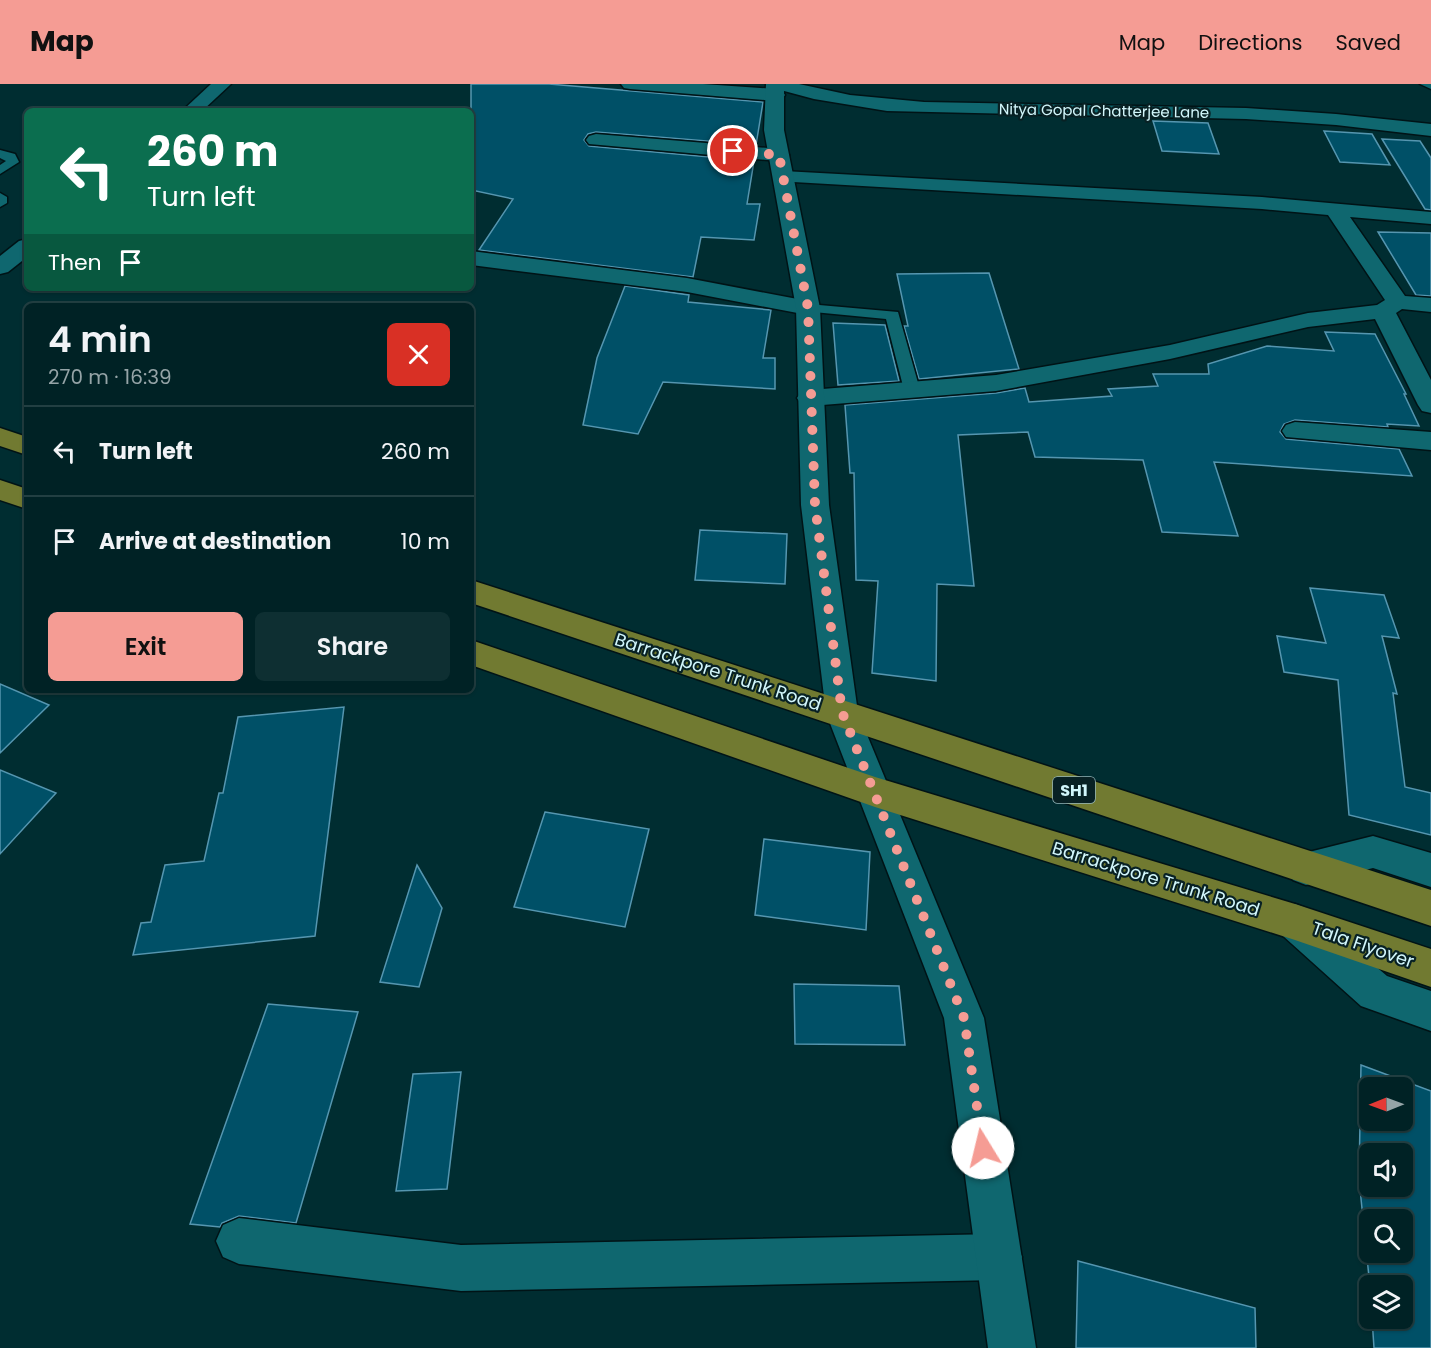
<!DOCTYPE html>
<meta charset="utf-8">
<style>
:root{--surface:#002225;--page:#0e2f32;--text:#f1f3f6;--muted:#95a4a7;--line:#223f42;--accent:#f59c94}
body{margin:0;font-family:Poppins,sans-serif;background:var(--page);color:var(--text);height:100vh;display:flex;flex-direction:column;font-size:22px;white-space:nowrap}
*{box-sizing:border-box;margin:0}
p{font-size:20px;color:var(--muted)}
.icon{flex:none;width:33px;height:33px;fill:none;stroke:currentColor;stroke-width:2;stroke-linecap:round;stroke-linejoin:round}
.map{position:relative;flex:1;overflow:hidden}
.panel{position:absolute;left:24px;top:219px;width:450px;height:390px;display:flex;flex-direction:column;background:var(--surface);border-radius:9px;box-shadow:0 2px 4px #0004,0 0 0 2px var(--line)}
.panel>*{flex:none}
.guide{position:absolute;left:24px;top:24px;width:450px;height:183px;border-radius:9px;box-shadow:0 2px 4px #0004,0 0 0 2px var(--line);background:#0b6e4f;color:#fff;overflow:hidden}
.needle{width:39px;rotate:269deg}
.tools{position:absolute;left:1359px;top:993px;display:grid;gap:12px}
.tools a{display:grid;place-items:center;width:54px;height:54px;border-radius:9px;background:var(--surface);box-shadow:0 2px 4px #0004,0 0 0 2px var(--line);font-size:30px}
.pin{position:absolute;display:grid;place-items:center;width:51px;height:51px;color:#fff;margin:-26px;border:3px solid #fff;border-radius:50%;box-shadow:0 2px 6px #0007}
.me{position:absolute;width:66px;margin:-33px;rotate:351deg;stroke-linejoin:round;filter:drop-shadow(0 0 4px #0008)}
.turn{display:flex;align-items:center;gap:21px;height:126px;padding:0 24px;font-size:27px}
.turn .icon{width:78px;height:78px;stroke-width:2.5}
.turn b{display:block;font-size:42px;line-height:51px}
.then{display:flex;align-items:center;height:57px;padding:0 24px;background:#0003;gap:12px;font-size:22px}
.round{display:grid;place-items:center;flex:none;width:63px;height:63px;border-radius:9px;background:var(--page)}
.summary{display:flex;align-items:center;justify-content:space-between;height:102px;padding:0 24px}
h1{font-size:36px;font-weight:600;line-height:45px}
.primary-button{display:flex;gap:12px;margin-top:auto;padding:12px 24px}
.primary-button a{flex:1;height:69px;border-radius:9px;background:var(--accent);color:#111;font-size:24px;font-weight:600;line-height:69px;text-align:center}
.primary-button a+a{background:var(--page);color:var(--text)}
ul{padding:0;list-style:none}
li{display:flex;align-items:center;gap:18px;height:90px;padding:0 24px;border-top:2px solid var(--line)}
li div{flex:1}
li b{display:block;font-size:22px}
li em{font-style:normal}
header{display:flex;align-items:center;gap:36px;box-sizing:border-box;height:84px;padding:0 30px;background:var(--accent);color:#111}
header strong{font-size:28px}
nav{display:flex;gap:33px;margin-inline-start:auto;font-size:21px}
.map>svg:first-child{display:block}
</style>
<header>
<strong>Map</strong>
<nav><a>Map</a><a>Directions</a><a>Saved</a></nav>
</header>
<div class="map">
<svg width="1431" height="1264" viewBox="0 0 1431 1264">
<rect width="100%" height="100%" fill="#002d31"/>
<g fill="#005067" stroke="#5596b0" stroke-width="1.5" fill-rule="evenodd">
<path d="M471 0H549L763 18 756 61 596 48 588 50 584 56 589 62 754 77 747 120H760L754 156 701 153 693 193 479 166 513 115 471 106Z"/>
<path d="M1153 37 1208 39 1219 70 1162 67Z"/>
<path d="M1324 47 1372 50 1390 81 1340 78Z"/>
<path d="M1382 55 1420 57 1431 74V126L1425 125Z"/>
<path d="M1378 148 1431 149V212L1416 211Z"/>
<path d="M989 189 1019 285 919 295 904 242H908L897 190Z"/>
<path d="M625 202 689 211 688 218 771 226 763 274H775V305L663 298 638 350 583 341 597 274Z"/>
<path d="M833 239 885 241 899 297 838 301Z"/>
<path d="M1325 248 1375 250 1406 310H1404L1419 342 1387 340 1388 343 1295 336 1284 340 1280 348 1286 355 1399 365 1412 392 1214 378 1238 452 1162 448 1143 376 1035 373 1028 348 958 351 974 502 937 500 936 597 872 589 878 497 856 496 854 389H850L845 321 996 309 1025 304 1029 318 1112 312 1108 305 1158 302 1153 290H1209L1208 280 1267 262 1334 267Z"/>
<path d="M700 446 787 450 785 500 695 496Z"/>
<path d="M1310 504 1384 511 1399 554 1382 552 1397 610 1393 609 1405 703 1431 709V751L1349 731 1338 596 1284 588 1277 552 1326 559Z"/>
<path d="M0 600 49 621 0 669Z"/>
<path d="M344 623 315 852 133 871 141 839 151 838 165 781 204 777 219 709H223L238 633Z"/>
<path d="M0 686 56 709 0 770Z"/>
<path d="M545 728 649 745 625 843 514 823Z"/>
<path d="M764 755 870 768 866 846 755 831Z"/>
<path d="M417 781 442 824 419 903 380 898Z"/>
<path d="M794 900 899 902 905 961 795 960Z"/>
<path d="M268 920 358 928 296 1139 239 1132 222 1139 220 1143 190 1140Z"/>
<path d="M1361 981 1431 1007V1264H1374L1372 1234H1402V1202L1370 1203 1359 1095ZM1370 1004H1402V1036H1370ZM1370 1070H1402V1102H1370ZM1370 1136H1402V1168H1370Z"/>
<path d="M461 988 447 1105 396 1107 413 990Z"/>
<path d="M1078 1177 1255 1224 1256 1264H1076Z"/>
</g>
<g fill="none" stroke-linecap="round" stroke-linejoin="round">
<g stroke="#001316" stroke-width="3">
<g id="service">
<path d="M1420 0H1431V5Z"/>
<path d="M0 66 15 70 19 78 0 90V81L6 77 0 74Z"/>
<path d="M0 109 7 113V119L0 123Z"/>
<path d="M808 220 898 228 920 306 918 310 912 311 904 306 886 235 803 227 801 224 803 221Z"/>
</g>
</g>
<g stroke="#001316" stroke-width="3">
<g id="minor">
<path d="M211 0H231L202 27H182Z"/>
<path d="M621 0H703L776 5 782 7 785 11 782 15 776 17 630 5 624 4Z"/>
<path d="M770 0H799L850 11 924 18 1246 24 1336 30 1431 40V52L1336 41 1246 35 887 27 814 15 773 4Z"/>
<path d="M596 50 779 65 786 67 789 71 786 75 779 77 589 60 586 56 589 52Z"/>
<path d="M783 87 1262 113 1431 128V140L1350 133 1405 212 1431 214V228L1402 225 1396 229 1431 296V329L1422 327 1418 321 1375 235 1308 243 1170 275 996 307 810 322 801 320 797 314 801 308 810 306 996 291 1170 261 1308 229 1377 221 1385 216 1328 131 1262 125 776 97 773 93 776 89Z"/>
<path d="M27 155V173L8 188 0 190V172L19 157Z"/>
<path d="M471 167 687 194 808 217 816 219 820 224 816 229 808 231 687 208 471 181Z"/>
<path d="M1295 338 1431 348V366L1286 353 1282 347 1286 341Z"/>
<path d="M239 1134 461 1161 999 1150 1015 1157 1022 1173 1015 1189 999 1196 461 1207 239 1180 223 1173 216 1157 223 1141Z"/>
</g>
</g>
<g stroke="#001316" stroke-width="3">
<g id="tertiary">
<path d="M766 0H784V46L820 224 829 421 858 629 984 934 1036 1264H988L944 934 826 629 801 421 796 224 764 46Z"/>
<path d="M1373 752 1431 769V803L1373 784 1306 801 1293 796 1288 784 1293 772Z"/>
<path d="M1295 820 1308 825 1387 892 1431 907V947L1361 922 1282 851 1276 838 1282 825Z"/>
</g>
</g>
<g stroke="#001316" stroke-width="3">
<g id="primary">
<path d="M0 344 27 353V371L0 362Z"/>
<path d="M0 396 27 405V425L0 416Z"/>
<path d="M471 496 1431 806V842L471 519Z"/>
<path d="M471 556 875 693 1295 820 1431 865V903L1295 856 875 723 471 581Z"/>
</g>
</g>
<use href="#service" fill="#0f676f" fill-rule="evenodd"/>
<use href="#minor" fill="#0f676f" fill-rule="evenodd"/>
<use href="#tertiary" fill="#0f676f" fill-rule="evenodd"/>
<use href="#primary" fill="#717a31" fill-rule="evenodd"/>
</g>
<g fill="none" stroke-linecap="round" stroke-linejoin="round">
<path stroke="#f59c94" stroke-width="10" stroke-dasharray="0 18" d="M733 67 779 71 808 224 815 421 842 628 964 934 983 1064"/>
</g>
<g text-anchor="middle" stroke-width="4.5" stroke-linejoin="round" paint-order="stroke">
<g font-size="15" fill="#d2f6fb" stroke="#082124">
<text transform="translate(1104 27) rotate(1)" y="5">Nitya Gopal Chatterjee Lane</text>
</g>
<rect fill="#082124" stroke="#95b6ba" stroke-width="1.5" x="1053" y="693" width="42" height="26" rx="4.5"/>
<g font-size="16" font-weight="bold" fill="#d2f6fb">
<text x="1074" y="712">SH1</text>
</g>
<g font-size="18" fill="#d2f6fb" stroke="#082124">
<text transform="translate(718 588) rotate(18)" y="6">Barrackpore Trunk Road</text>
<text transform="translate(1156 795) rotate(17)" y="6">Barrackpore Trunk Road</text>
<text transform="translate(1363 861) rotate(19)" y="6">Tala Flyover</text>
</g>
</g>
</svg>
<div class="tools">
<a><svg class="needle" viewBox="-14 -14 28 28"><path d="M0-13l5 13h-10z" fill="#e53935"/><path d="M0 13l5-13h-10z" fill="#95a4a7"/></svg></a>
<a><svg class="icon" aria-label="sound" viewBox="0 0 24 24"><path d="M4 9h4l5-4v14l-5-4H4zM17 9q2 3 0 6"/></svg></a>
<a><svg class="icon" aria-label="search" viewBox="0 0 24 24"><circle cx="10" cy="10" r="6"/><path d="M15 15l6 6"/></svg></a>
<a><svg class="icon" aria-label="layers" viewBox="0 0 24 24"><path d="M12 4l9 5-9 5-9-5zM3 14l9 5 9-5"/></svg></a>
</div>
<div class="pin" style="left:733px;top:67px;background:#d93025"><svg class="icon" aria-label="arrive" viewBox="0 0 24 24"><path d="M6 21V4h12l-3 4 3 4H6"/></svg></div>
<svg class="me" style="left:983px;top:1064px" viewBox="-20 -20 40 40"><circle r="19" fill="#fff"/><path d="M0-13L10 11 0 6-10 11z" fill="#f59c94"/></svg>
<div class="guide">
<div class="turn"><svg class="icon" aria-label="left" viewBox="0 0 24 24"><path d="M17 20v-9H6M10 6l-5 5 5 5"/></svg><div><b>260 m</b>Turn left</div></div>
<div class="then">Then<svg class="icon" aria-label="arrive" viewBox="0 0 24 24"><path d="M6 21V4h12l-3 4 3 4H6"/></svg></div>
</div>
<section class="panel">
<div class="summary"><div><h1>4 min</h1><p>270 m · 16:39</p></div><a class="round" style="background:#d93025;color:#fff"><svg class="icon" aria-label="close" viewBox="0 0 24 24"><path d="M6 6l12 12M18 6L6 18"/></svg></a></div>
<ul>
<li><svg class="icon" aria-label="left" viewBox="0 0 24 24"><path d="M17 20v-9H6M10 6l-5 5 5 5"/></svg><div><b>Turn left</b></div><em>260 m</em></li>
<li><svg class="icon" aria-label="arrive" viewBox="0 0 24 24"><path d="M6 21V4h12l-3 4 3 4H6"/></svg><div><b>Arrive at destination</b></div><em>10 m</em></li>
</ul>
<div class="primary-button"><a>Exit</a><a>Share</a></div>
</section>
</div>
